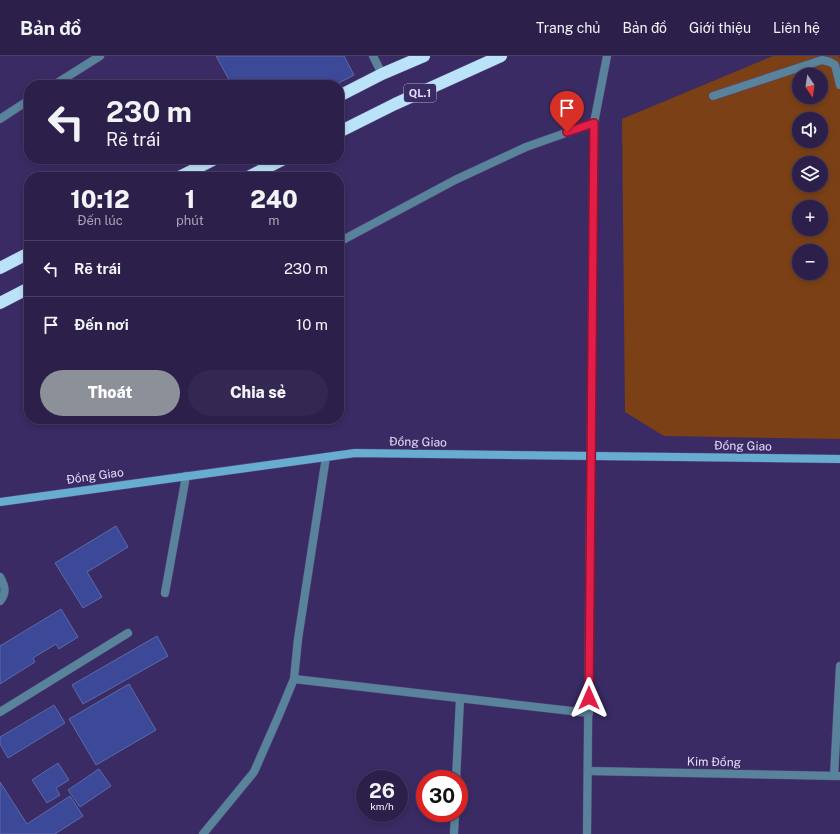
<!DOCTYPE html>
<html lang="vi">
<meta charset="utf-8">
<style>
:root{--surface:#2c204b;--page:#342852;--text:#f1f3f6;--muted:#a6a3b5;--line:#483e63;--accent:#8c9099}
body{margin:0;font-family:"Public Sans",sans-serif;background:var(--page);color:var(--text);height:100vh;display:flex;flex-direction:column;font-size:15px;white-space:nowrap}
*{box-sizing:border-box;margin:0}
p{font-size:13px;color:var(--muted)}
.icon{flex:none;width:22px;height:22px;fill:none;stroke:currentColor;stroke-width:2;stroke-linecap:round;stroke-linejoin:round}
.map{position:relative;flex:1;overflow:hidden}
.sheet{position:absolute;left:24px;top:116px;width:320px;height:252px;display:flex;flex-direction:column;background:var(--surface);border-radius:16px;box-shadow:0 2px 6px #0003,0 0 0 1px var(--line)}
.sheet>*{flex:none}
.banner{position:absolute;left:24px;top:24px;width:320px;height:84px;border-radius:16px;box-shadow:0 2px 6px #0003,0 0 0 1px var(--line);background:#2c204b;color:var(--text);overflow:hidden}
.needle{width:26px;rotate:167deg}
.controls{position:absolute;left:792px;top:12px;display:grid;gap:8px}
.controls a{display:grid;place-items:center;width:36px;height:36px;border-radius:50%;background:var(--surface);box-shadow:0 2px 6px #0003,0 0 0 1px var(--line);font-size:20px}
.speed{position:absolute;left:356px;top:714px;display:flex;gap:8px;font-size:20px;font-weight:700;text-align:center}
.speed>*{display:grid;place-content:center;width:52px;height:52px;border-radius:50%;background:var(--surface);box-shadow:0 2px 6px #0003,0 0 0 1px var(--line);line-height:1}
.speed small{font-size:10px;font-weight:400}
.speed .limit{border:6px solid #d22;background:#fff;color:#111}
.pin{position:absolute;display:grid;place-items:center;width:34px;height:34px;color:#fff;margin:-41px -17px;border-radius:50% 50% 50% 0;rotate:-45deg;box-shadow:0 0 4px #0007}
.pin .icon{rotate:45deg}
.me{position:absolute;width:44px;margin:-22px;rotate:0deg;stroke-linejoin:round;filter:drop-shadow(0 0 3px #0008)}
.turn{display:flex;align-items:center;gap:14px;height:84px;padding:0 16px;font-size:18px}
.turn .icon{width:52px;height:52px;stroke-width:2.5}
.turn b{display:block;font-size:28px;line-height:34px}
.eta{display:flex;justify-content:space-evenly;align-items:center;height:68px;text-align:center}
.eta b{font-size:24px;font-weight:800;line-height:28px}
.action{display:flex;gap:8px;margin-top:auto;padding:8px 16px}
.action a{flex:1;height:46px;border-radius:24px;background:var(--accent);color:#fff;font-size:16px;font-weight:800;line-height:46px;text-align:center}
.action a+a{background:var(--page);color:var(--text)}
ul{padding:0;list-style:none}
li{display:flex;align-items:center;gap:12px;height:56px;padding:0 16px;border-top:1px solid var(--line)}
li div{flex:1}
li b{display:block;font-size:15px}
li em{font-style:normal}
header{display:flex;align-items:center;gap:24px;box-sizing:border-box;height:56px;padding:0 20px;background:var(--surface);border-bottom:1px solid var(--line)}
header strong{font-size:19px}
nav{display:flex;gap:22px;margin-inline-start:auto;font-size:14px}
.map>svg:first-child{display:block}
</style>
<header>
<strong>Bản đồ</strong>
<nav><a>Trang chủ</a><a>Bản đồ</a><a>Giới thiệu</a><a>Liên hệ</a></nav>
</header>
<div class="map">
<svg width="840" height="778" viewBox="0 0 840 778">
<rect width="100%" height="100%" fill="#3a2b64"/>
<path fill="#7b4015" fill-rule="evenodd" d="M773 0H839L840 3V383L664 380 625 356 622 63ZM799 19H821V41H799ZM799 63H821V85H799ZM799 107H821V129H799ZM799 151H821V173H799ZM799 195H821V217H799Z"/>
<g fill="#3c4999" stroke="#5c6aa7">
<path d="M216 0H344L354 19 335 29H232Z"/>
<path d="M116 470 128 491 87 516 102 541 83 552 55 507Z"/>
<path d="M61 553 78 581 59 593 56 588 33 602 35 606 0 628V590Z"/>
<path d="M157 580 168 600 83 648 72 629Z"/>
<path d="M129 628 156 674 96 709 69 663Z"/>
<path d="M54 649 65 667 8 702 0 688V681Z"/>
<path d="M58 707 69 724 56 732 60 739 47 747 32 724Z"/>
<path d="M99 713 111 730 80 751 68 734Z"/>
<path d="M0 726 27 768 70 740 83 760 55 778H0Z"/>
</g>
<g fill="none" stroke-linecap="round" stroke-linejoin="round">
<g stroke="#55477c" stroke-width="9">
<g id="lane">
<path d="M713 40 822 4 830 6 835 9 840 29"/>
<path d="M0 521C5 530 7 537 0 545"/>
<path d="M0 656 128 577"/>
</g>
</g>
<g stroke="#55477c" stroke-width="9">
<g id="street">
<path d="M373 0 382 18"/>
<path d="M54 29 100 0"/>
<path d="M0 63 29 44"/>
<path d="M339 186 455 124 526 91 594 67"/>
<path d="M165 537 186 420"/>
<path d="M294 623 589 657"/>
<path d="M588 715 840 720"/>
<path d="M834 720 840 610"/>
<path d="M456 723 460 643"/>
<path d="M203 778 254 716 279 659 294 623 298 583 326 401"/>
<path d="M454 778 455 757"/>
<path d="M587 778 594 67 607 0"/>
</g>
</g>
<g stroke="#55477c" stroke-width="9">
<path id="secondary" d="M0 446 355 397 840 403"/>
</g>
<g stroke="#55477c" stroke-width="13">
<g id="highway">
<path d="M339 40 382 18 424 0"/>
<path d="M339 76 395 48 501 0"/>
<path d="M179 121 215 103"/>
<path d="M248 121 284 103"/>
<path d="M0 212 29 197"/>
<path d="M0 247 29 232"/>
</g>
</g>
<use href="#lane" stroke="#59839a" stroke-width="8"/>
<use href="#street" stroke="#59839a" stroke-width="8"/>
<use href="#secondary" stroke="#67add1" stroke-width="8"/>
<use href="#highway" stroke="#bae2f9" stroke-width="12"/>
</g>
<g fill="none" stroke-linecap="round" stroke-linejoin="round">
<g stroke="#92132f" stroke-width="10">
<path id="route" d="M567 76 594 67 589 642"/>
</g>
<use href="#route" stroke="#e11d48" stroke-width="7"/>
</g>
<g text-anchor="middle" stroke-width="3.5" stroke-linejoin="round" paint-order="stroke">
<rect fill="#3a2b64" stroke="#b0a8cc" stroke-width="1" x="404" y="28" width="32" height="18" rx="3"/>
<g font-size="11" font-weight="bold" fill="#e2ddf9">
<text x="420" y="41">QL.1</text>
</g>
<g font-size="12" fill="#e2ddf9" stroke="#3a2b64">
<text transform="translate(418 386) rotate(1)" y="4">Đồng Giao</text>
<text transform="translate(743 390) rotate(1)" y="4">Đồng Giao</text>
<text transform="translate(95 420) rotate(-8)" y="4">Đồng Giao</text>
<text transform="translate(714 706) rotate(1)" y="4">Kim Đồng</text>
</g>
</g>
</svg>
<div class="controls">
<a><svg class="needle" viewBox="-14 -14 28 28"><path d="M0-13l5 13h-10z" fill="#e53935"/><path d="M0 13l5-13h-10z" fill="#a6a3b5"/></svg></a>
<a><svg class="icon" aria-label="sound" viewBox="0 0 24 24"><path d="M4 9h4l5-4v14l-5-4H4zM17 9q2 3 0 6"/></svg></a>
<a><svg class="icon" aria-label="layers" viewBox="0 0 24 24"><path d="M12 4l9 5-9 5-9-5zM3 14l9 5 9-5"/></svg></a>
<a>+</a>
<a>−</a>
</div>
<div class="speed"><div>26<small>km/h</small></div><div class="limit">30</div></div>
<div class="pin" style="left:567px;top:76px;background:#d93025"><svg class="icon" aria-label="arrive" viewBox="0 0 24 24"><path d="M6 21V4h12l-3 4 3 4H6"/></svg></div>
<svg class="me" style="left:589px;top:642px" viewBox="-20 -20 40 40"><path d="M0-17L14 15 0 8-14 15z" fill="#e11d48" stroke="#fff" stroke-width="4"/></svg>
<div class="banner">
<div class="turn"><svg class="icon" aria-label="left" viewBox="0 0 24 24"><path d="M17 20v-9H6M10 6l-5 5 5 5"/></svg><div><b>230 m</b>Rẽ trái</div></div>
</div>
<section class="sheet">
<div class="eta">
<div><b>10:12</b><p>Đến lúc</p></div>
<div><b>1</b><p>phút</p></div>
<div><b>240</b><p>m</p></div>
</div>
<ul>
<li><svg class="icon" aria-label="left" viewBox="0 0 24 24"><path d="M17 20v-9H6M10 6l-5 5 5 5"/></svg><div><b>Rẽ trái</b></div><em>230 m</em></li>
<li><svg class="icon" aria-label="arrive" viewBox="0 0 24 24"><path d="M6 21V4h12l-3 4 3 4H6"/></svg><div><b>Đến nơi</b></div><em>10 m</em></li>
</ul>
<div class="action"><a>Thoát</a><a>Chia sẻ</a></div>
</section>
</div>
